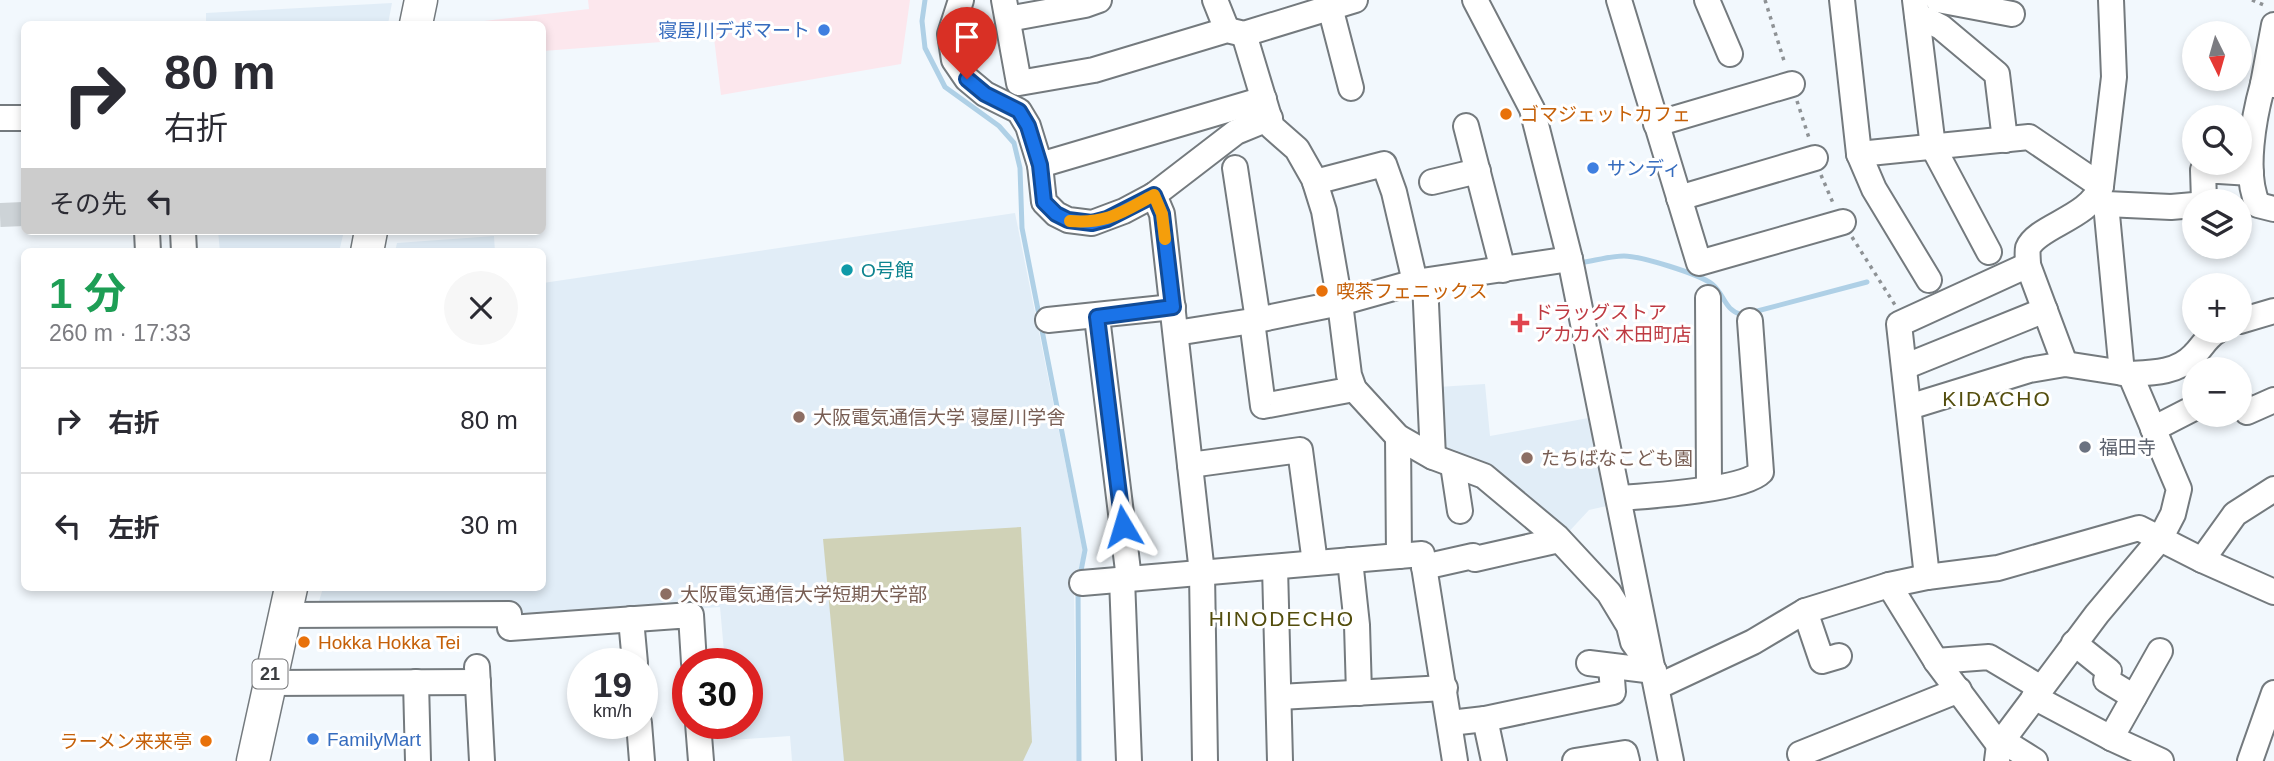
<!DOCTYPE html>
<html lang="ja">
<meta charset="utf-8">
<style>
:root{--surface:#fff;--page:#f7f7f7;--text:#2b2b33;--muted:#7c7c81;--line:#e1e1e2}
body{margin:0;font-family:Helvetica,"Noto Sans JP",sans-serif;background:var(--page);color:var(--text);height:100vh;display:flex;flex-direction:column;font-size:26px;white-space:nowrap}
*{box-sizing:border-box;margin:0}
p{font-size:23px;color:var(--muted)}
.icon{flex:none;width:38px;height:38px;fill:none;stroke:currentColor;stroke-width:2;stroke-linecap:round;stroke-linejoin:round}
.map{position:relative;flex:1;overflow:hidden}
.panel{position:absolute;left:21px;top:248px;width:525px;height:343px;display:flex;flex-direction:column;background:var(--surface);border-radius:10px;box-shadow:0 4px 10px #0003}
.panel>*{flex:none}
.top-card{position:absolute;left:21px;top:21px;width:525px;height:214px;border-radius:10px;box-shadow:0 4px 10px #0003;background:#fff;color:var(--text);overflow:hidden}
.needle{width:46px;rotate:175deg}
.tools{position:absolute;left:2182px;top:21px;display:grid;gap:14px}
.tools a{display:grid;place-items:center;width:70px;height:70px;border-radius:50%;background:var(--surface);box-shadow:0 4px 10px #0003;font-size:35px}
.speed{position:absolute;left:567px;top:648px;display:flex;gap:14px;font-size:35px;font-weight:700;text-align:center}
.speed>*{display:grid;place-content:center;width:91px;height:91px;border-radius:50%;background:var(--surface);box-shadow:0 4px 10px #0003;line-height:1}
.speed small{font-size:18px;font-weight:400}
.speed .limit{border:10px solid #d22;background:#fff;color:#111}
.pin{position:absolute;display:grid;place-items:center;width:60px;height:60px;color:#fff;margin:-72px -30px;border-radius:50% 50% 50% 0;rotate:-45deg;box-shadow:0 0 7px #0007}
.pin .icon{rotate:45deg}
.me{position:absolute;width:77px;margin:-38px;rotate:353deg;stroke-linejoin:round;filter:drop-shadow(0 0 5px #0008)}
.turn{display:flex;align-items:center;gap:24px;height:147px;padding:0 28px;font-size:32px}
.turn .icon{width:91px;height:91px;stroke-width:2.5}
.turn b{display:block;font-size:49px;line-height:60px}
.then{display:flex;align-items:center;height:66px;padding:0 28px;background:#0003;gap:14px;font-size:26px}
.round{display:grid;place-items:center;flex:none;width:74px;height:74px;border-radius:37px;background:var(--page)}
.head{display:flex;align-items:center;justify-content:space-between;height:119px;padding:0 28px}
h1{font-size:42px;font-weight:700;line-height:52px;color:#1e9e55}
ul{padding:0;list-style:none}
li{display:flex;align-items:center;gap:21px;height:105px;padding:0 28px;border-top:2px solid var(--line)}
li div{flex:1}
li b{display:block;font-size:26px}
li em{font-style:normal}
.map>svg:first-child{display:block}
</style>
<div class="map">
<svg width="2274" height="761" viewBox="0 0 2274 761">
<rect width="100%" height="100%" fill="#f2f8fd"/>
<path fill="#fce7ed" d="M588 0H910L901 64 721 95 714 38 543 51 542 24H458L589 9Z"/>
<g fill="#e1edf7">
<path d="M392 3 388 24H206V13Z"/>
<path d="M1015 213 1083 551 1074 591 1077 761H792L790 736 731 740 730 723H747V663H725L720 607 524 621 317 608 323 588H542L543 283Z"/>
<path d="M218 231H344L339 252H220Z"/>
<path d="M494 236 495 252H395L397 243Z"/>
<path d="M1485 384 1490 436 1594 417 1611 505 1589 510 1564 537 1441 455 1438 387Z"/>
</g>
<path fill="#d0d2b7" d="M1021 527 1032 742 1023 761H844L823 539Z"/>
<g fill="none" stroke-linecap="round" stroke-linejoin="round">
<g stroke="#afd0e6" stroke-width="5">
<path d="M925 0 922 21 925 48 945 87 999 126 1014 143 1020 168 1022 228 1085 550 1080 576"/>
<path d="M1580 263C1594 261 1609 256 1624 256 1641 256 1699 274 1712 284 1725 295 1724 310 1742 315L1867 282"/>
<path d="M1078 589 1079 761"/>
</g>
<path stroke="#cdd3d7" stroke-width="24" stroke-dasharray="24 12" stroke-linecap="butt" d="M0 215 24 214"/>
<g stroke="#747a7e" stroke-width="28">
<g id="minor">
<path d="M961 0 950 34 954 60 967 79 985 94 1019 111 1028 126 1040 165 1044 202 1056 214 1068 220 1092 223 1124 211 1154 195 1236 132 1270 118"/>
<path d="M1004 0 1019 83 1094 70 1227 30 1244 34 1355 0"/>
<path d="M1215 0 1227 30"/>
<path d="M1475 0 1532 109 1570 259 1671 761"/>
<path d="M1619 0 1699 263 1843 222"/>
<path d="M1707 0 1730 54"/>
<path d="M1842 0 1859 154 1874 189 1929 280"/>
<path d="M1915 0 1933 147 1989 252"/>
<path d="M1938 0 2012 14"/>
<path d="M1330 7 1351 88"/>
<path d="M1917 15 1941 27 1997 74 2005 140"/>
<path d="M1008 19 1085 5 1099 0"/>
<path d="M2274 25 2263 84 2274 85"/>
<path d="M1244 34 1272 127 1297 149 1314 179 1324 211 1340 303 1349 375 1354 389 1398 437 1433 457 1484 476 1557 537 1609 593 1629 626 1633 642 1654 671"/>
<path d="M2263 84C2254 116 2243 174 2258 205L2274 209"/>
<path d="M0 118H24"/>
<path d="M1656 124 1792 84"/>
<path d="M1466 126 1503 270"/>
<path d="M1859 154 2029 137 2101 186"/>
<path d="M1040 165 1264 99"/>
<path d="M1235 168 1258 320"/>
<path d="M1315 182 1384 164 1394 192 1415 282"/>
<path d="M1432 182 1478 171"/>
<path d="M1154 195 1162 214 1202 573 1205 761"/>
<path d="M2098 196 2106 204 2122 373"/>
<path d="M1679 198 1815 158"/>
<path d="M2204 201 2203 170 2251 173"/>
<path d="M2106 204 2171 207 2194 205"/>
<path d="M147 231 148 252"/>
<path d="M183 231 184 252"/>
<path d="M1425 282 1433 457"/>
<path d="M1708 298 1709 488"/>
<path d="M1097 317 1129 579"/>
<path d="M1048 320 1173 307"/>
<path d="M1252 321 1263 406 1354 389"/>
<path d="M2240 321 2274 311"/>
<path d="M1176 333 1252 321 1340 303 1415 282 1570 259"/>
<path d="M2065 364 2028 265C2028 260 2027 252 2028 248 2037 226 2090 218 2101 186L2114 77 2111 0"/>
<path d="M1904 367 2045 310"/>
<path d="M2130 374C2152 373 2177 373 2194 355 2203 346 2206 338 2217 331"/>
<path d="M2240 401 2247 412 2274 400"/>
<path d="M1909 407 2029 370 2065 364 2130 374 2179 489 2173 514 2160 539 2097 614 1999 745 1997 761"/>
<path d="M2153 429 2194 408"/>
<path d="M1398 437 1399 556"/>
<path d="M1190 465 1300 450 1315 563"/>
<path d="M1453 465 1460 511"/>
<path d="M1620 498C1648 496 1744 490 1761 472L1750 321"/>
<path d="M1350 560 1357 625 1359 693"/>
<path d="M2202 560 2274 592"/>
<path d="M1275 567 1280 761"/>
<path d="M1424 567 1473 556 1475 559 1559 540"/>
<path d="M1927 577 1899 324 2028 265"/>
<path d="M1122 579 1129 761"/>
<path d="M1082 583 1422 554 1455 761"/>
<path d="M1889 585 1936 661 1999 745 2011 746 2035 761"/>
<path d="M1805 611 1822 661 1839 656"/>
<path d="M284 615 509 614 510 628 691 615 694 663"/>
<path d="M631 619 635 663"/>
<path d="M2074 643 2109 671 2106 680 2134 697"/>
<path d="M1936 661 1989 657 2041 688"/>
<path d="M1589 663 1654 671"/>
<path d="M477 667 482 761"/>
<path d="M416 682 418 761"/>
<path d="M268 683 478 682"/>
<path d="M1657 687 1753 642 1805 611 1889 585 1927 577 1998 568 2139 528 2202 560 2235 514 2274 489"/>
<path d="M1279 697 1445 688"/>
<path d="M2034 697 2111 738 2161 761"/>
<path d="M1485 719 1494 761"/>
<path d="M639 723 642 761"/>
<path d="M698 723 701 761"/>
<path d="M1450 723 1485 719 1613 692 1611 666"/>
<path d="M2111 738 2160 651"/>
<path d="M1800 754 1959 690"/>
<path d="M1575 761 1625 753 1627 761"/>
<path d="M2250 761 2274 693"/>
</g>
</g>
<g stroke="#747a7e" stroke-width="35">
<g id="major">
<path d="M416 24 421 0"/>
<path d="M367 252 371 231"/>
<path d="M253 761 291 588"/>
</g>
</g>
<g stroke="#8e9295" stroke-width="3.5" stroke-dasharray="3.5 5" stroke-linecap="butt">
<path d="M1765 0 1785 64"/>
<path d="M2252 0 2266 6"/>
<path d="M1797 101 1810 141"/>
<path d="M1821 175 1833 203"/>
<path d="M1852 237 1895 305"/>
</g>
<use href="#minor" stroke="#fff" stroke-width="24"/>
<use href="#major" stroke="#fff" stroke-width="32"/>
</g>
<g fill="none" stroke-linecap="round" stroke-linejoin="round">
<g stroke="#114b97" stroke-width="18">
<path id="route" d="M967 79 985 94 1019 111 1028 126 1040 165 1044 202 1056 214 1068 220 1092 223 1107 219 1154 195 1162 214 1173 307 1097 317 1123 526"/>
</g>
<use href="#route" stroke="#1a73e8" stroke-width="12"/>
<path stroke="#f59e0b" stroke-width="12" d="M1070 221C1108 224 1122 212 1154 195L1162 214 1165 239"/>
</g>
<g fill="#3f7fe0" stroke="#fff" stroke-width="2.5">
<circle cx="824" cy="30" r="7"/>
<circle cx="1593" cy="168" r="7"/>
<circle cx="313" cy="739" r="7"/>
</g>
<g fill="#e8710a" stroke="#fff" stroke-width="2.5">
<circle cx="1506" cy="114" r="7"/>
<circle cx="1322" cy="291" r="7"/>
<circle cx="304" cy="642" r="7"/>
<circle cx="206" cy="741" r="7"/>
</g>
<circle fill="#0f9aa8" stroke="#fff" stroke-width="2.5" cx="847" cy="270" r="7"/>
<path fill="#e0444e" stroke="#fff" stroke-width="2.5" d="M1516.5 312.5h7v7h7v7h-7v7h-7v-7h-7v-7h7z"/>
<g fill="#8d6e63" stroke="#fff" stroke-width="2.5">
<circle cx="799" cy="417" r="7"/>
<circle cx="1527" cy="458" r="7"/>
<circle cx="666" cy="594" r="7"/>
</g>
<circle fill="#6b7280" stroke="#fff" stroke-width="2.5" cx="2085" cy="447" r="7"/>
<g text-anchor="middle" stroke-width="6" stroke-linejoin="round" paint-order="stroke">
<rect fill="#fff" stroke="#767779" stroke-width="2" x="252.5" y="659.5" width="35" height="29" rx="5"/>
<g font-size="18" font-weight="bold" fill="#3b3d3f">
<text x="270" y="680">21</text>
</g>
<g font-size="19" fill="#366cbe" stroke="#fff" text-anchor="start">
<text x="810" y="37" text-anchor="end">寝屋川デポマート</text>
<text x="1607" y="175">サンディ</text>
<text x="327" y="746">FamilyMart</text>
</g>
<g font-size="19" fill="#c56008" stroke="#fff" text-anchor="start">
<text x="1520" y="121">ゴマジェットカフェ</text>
<text x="1336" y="298">喫茶フェニックス</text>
<text x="318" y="649">Hokka Hokka Tei</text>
<text x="192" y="748" text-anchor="end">ラーメン来来亭</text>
</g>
<g font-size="19" fill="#0d838f" stroke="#fff" text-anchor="start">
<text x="861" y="277">O号館</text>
</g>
<g font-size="19" fill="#be3a42" stroke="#fff" text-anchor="start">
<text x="1534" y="319">ドラッグストア<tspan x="1534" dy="22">アカカベ 木田町店</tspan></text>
</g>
<g font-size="19" fill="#785e54" stroke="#fff" text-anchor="start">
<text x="813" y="424">大阪電気通信大学 寝屋川学舎</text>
<text x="1541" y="465">たちばなこども園</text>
<text x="680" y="601">大阪電気通信大学短期大学部</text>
</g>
<g font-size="19" fill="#5b616d" stroke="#fff" text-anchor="start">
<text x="2099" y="454">福田寺</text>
</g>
<g font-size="21" letter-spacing="2" fill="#534d0d" stroke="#fff">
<text x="1997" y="406">KIDACHO</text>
<text x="1282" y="626">HINODECHO</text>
</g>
</g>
</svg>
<div class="tools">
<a><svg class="needle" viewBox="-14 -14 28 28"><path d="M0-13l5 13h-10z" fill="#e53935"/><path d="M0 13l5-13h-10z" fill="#7c7c81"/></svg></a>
<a><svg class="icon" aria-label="search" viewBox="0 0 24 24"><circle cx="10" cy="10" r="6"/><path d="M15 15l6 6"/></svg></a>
<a><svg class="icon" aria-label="layers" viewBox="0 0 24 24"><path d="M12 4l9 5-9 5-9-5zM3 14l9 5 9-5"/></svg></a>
<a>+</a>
<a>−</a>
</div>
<div class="speed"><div>19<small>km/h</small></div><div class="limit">30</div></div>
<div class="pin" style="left:967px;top:79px;background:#d93025"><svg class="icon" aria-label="arrive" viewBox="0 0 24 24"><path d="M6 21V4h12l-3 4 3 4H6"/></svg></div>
<svg class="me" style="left:1123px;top:526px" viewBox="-20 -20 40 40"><path d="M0-17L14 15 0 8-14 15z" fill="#1a73e8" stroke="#fff" stroke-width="4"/></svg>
<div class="top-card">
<div class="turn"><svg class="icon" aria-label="right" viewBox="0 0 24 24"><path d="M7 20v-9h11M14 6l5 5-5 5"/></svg><div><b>80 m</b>右折</div></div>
<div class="then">その先<svg class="icon" aria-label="left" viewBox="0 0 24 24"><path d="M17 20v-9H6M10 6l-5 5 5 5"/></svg></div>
</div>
<section class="panel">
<div class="head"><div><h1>1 分</h1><p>260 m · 17:33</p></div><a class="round"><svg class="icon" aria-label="close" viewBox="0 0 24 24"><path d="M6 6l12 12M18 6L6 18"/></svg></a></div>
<ul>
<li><svg class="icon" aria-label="right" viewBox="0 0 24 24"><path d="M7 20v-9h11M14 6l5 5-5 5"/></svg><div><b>右折</b></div><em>80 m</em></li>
<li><svg class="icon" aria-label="left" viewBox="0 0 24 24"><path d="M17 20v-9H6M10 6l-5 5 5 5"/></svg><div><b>左折</b></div><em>30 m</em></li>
</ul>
</section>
</div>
